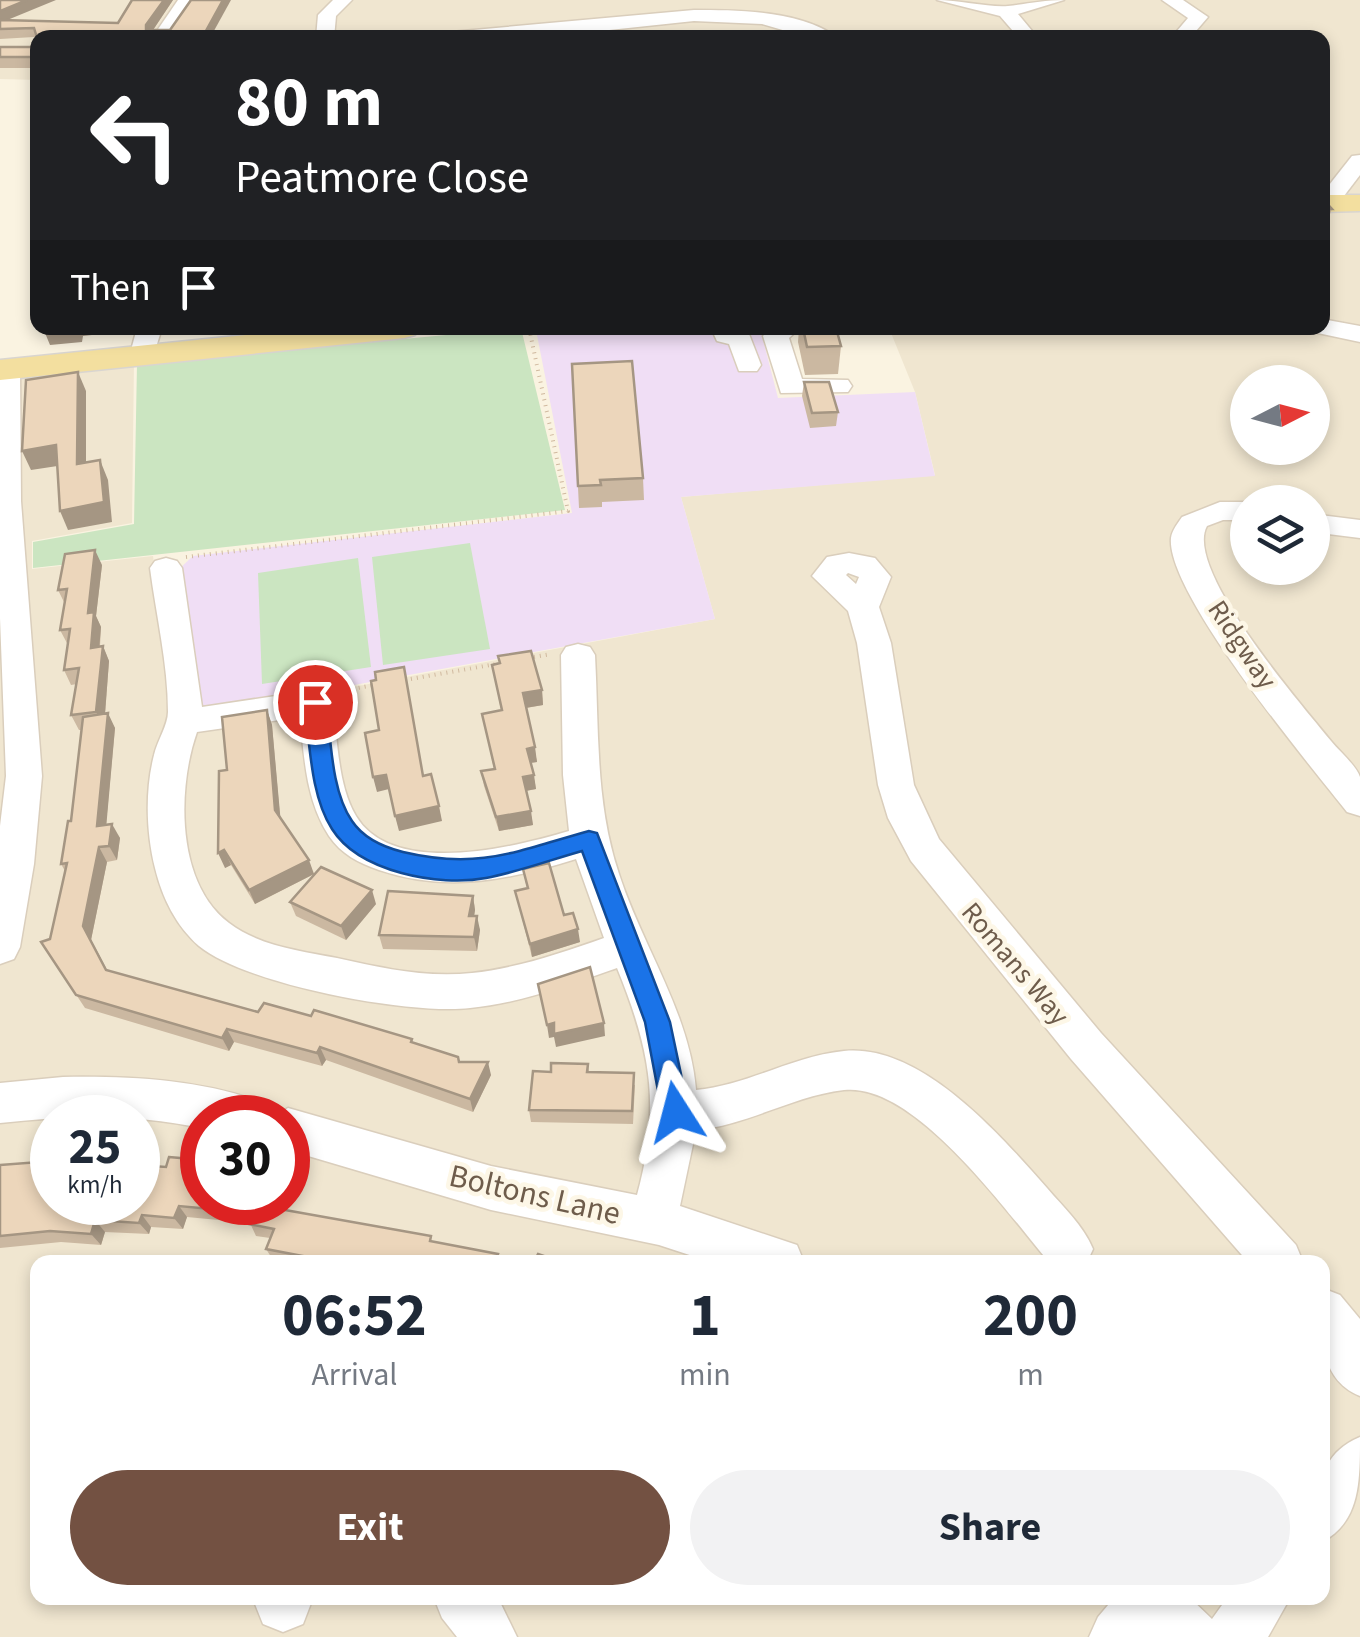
<!DOCTYPE html>
<style>
:root{--surface:#fff;--page:#f2f2f3;--text:#1f2937;--muted:#747a83;--accent:#735142}
body{margin:0;font-family:"Source Sans 3",sans-serif;background:var(--page);color:var(--text);height:100vh;display:flex;flex-direction:column;font-size:38px;white-space:nowrap}
*{box-sizing:border-box;margin:0}
p{font-size:32px;color:var(--muted)}
.icon{flex:none;width:55px;height:55px;fill:none;stroke:currentColor;stroke-width:2;stroke-linecap:round;stroke-linejoin:round}
.map{position:relative;flex:1;overflow:hidden}
.side{position:absolute;left:30px;top:1255px;width:1300px;height:350px;display:flex;flex-direction:column;background:var(--surface);border-radius:20px;box-shadow:0 5px 15px #0003}
.side>*{flex:none}
.banner{position:absolute;left:30px;top:30px;width:1300px;height:305px;border-radius:20px;box-shadow:0 5px 15px #0003;background:#202124;color:#fff;overflow:hidden}
.needle{width:65px;rotate:84deg}
.fabs{position:absolute;left:1230px;top:365px;display:grid;gap:20px}
.fabs a{display:grid;place-items:center;width:100px;height:100px;border-radius:50%;background:var(--surface);box-shadow:0 5px 15px #0003;font-size:50px}
.speed{position:absolute;left:30px;top:1095px;display:flex;gap:20px;font-size:50px;font-weight:700;text-align:center}
.speed>*{display:grid;place-content:center;width:130px;height:130px;border-radius:50%;background:var(--surface);box-shadow:0 5px 15px #0003;line-height:1}
.speed small{font-size:25px;font-weight:400}
.speed .limit{border:15px solid #d22;background:#fff;color:#111}
.pin{position:absolute;display:grid;place-items:center;width:85px;height:85px;color:#fff;margin:-42px;border:5px solid #fff;border-radius:50%;box-shadow:0 2px 10px #0007}
.me{position:absolute;width:110px;margin:-55px;rotate:351deg;stroke-linejoin:round;filter:drop-shadow(0 0 8px #0008)}
.turn{display:flex;align-items:center;gap:35px;height:210px;padding:0 40px;font-size:45px}
.turn .icon{width:130px;height:130px;stroke-width:2.5}
.turn b{display:block;font-size:70px;line-height:85px}
.then{display:flex;align-items:center;height:95px;padding:0 40px;background:#0003;gap:20px;font-size:38px}
.eta{display:flex;justify-content:space-evenly;align-items:center;height:170px;text-align:center}
.eta b{font-size:60px;font-weight:700;line-height:70px}
.button{display:flex;gap:20px;margin-top:auto;padding:20px 40px}
.button a{flex:1;height:115px;border-radius:60px;background:var(--accent);color:#fff;font-size:40px;font-weight:700;line-height:115px;text-align:center}
.button a+a{background:var(--page);color:var(--text)}
.map>svg:first-child{display:block}
</style>
<div class="map">
<svg width="1360" height="1637" viewBox="0 0 1360 1637">
<rect width="100%" height="100%" fill="#faf3e1"/>
<path fill="#f0e6d0" fill-rule="evenodd" d="M0 0H1360V1637H0V382L134 360 132 523 32 541V569L153 556 176 720 715 619 681 497 935 475 915 392 889 328H1322V38H38L37 80 0 79ZM1248 382H1312V448H1248ZM1248 502H1312V568H1248ZM52 1118H138V1202H52ZM202 1118H288V1202H202ZM38 1262H1322V1598H38Z"/>
<path fill="#f0def5" d="M560 328H760L778 398 915 392 935 476 681 497 715 619 217 710 197 706 177 571 193 556 572 513 536 330Z"/>
<g fill="#cbe5c1">
<path d="M521 328 565 510 33 568V542L134 524 137 364Z"/>
<path d="M470 543 490 649 383 665 372 557Z"/>
<path d="M358 558 371 667 262 684 258 573Z"/>
</g>
<g fill="none" stroke-linecap="round" stroke-linejoin="round">
<g stroke="#dacebc" stroke-width="3">
<g id="minor">
<path d="M178 0H196L170 38H152Z"/>
<path d="M333 0H352L336 16 334 38H316L318 15Z"/>
<path d="M937 0C959 0 992 8 1008 6 1027 4 1044 0 1064 0L1018 14 1038 38H1019L1000 16Z"/>
<path d="M1162 0H1183L1208 17 1190 38H1171L1188 18Z"/>
<path d="M694 10C738 10 801 10 838 38H810L762 24 694 21 534 38H431L440 33Z"/>
<path d="M1360 155V175L1334 209 1322 210V194L1352 156Z"/>
<path d="M1322 319 1360 326V342L1313 332 1310 328H1322Z"/>
<path d="M137 328H162L152 360H134L130 354Z"/>
<path d="M711 328H735L749 334 761 365 757 371H739L729 344 717 341Z"/>
<path d="M771 328H800L789 338 802 379 848 380 852 386 848 392 781 393 763 336Z"/>
<path d="M7 362 20 370 21 501 42 776 34 864 20 947 14 959 0 964V826L6 776 0 618V364Z"/>
<path d="M1220 502H1251H1248V520H1223L1207 526C1183 569 1302 705 1331 741 1339 751 1356 765 1360 777 1360 788 1360 805 1360 816L1347 812C1309 764 1166 593 1171 538 1172 530 1178 523 1182 517Z"/>
<path d="M1312 514 1360 520V538L1312 532Z"/>
<path d="M849 553 875 558 891 577 879 607 891 643 914 785 939 839 1101 1033 1296 1245 1303 1262H1248L1071 1059 911 861 888 818 878 785 857 643 848 611 812 576 827 557ZM848 573 859 577 856 584 846 575Z"/>
<path d="M166 558 177 561 182 568 202 707 315 690 327 693 332 702C338 738 337 784 356 816 393 878 515 847 569 831L563 775 561 655 566 647 578 644 590 647 595 655C599 729 595 803 619 874 642 946 690 1013 696 1090 748 1085 793 1056 844 1051 921 1043 1001 1136 1047 1188 1064 1208 1083 1225 1093 1249L1087 1262H1049C1007 1213 915 1082 844 1090 793 1096 748 1125 696 1130L680 1206 797 1245 804 1262H711L659 1245 491 1210 288 1150V1118H271L288 1108 491 1166 637 1195C661 1107 651 1051 617 968 569 985 521 1003 470 1008 409 1015 247 985 199 946 176 926 162 897 155 868 146 832 145 790 154 755 157 741 168 725 168 712 168 664 156 615 150 568L155 561ZM300 717C304 757 306 801 329 836 341 854 359 863 379 870 447 893 509 880 576 859L604 938C561 953 518 968 472 973 426 978 382 968 337 958 301 951 259 946 229 923 176 883 177 789 197 732Z"/>
<path d="M63 1077C130 1076 200 1079 264 1103L270 1118H202V1128C135 1114 69 1115 0 1123V1083Z"/>
<path d="M1322 1288 1340 1295 1360 1319V1396C1316 1378 1322 1329 1322 1288Z"/>
<path d="M1360 1437C1360 1482 1360 1522 1322 1542 1322 1497 1311 1458 1360 1437Z"/>
<path d="M257 1598H313L303 1624 283 1632 263 1624 255 1604Z"/>
<path d="M434 1598H498L517 1637H457L442 1618Z"/>
<path d="M1114 1598H1190L1212 1619 1227 1598H1290L1268 1637H1089L1098 1617Z"/>
</g>
</g>
<g stroke="#d9d5d0" stroke-width="3">
<g id="major">
<path d="M1322 195H1360V211L1322 212Z"/>
<path d="M315 328H420L415 335 404 338 0 380V360Z"/>
</g>
</g>
<g stroke="#d0b99f" stroke-width="4" stroke-dasharray="1 5" stroke-linecap="butt">
<path d="M186 557 568 511 529 328"/>
<path d="M528 658 551 654"/>
<path d="M405 680 502 663"/>
<path d="M341 691 374 685"/>
</g>
<use href="#minor" fill="#fff" fill-rule="evenodd"/>
<use href="#major" fill="#f3df9f" fill-rule="evenodd"/>
</g>
<g fill="#cbb8a1">
<path d="M0 0 8 20 118 23 132 0H173L153 30 0 39Z"/>
<path d="M38 44V68H0V47H34Z"/>
<path d="M1322 198 1332 209 1326 224H1322Z"/>
<path d="M799 328H836L841 346 838 374 805 375 798 342Z"/>
<path d="M572 364 643 478 644 500 602 502V507L579 508Z"/>
<path d="M804 382 838 412 836 426 810 428 802 396Z"/>
<path d="M102 565 96 616 101 627 100 646H103L109 661 105 714 115 728 106 824 120 838 117 860 107 862 91 940 107 970 258 1012 414 1043 491 1075 473 1112 326 1060 322 1066 234 1042 229 1051 85 1008 41 942 50 939 65 871 61 864 71 821 81 730H79L71 715 77 684 71 685 64 670 68 645 60 630 65 604 58 590Z"/>
<path d="M492 665 542 690 543 705 526 708 537 762 531 763 536 789 526 791 533 825 499 831 484 786 481 771 494 769 482 714 501 710Z"/>
<path d="M267 710 272 725 280 817 314 874 255 904 231 865 225 868 227 770Z"/>
<path d="M523 869 564 915 580 942 532 957 515 891 527 889Z"/>
<path d="M473 896 475 910 474 916 480 930 477 951 383 949 379 935Z"/>
<path d="M290 902 376 904 346 940 296 916Z"/>
<path d="M588 1064 589 1072 635 1085 633 1124 531 1122 529 1110 551 1072Z"/>
<path d="M0 1165 202 1202H256L252 1217 434 1242 500 1262H286L273 1260 266 1249 270 1238 256 1236 250 1223 187 1217 183 1229 151 1227 149 1234 105 1232 101 1245 61 1242 0 1248Z"/>
</g>
<g fill="#a59683">
<path d="M27 0H56L0 23V11Z"/>
<path d="M164 0H173L149 36 146 25Z"/>
<path d="M223 0H231L210 38H202Z"/>
<path d="M43 328H102L101 334 83 336 82 342 50 345Z"/>
<path d="M78 372 86 391V484L77 464Z"/>
<path d="M56 445 64 465 31 470 22 451Z"/>
<path d="M100 460 108 480 112 522 68 530 60 511Z"/>
<path d="M95 550 102 565 96 616 101 627 98 662 91 648 88 613Z"/>
<path d="M103 646 109 661 104 727 96 712Z"/>
<path d="M542 690 543 705 525 708 523 693Z"/>
<path d="M267 710 272 725 281 824 275 810Z"/>
<path d="M108 713 115 728 105 840 97 826Z"/>
<path d="M535 747 537 762 529 763 527 749Z"/>
<path d="M386 775 389 789 377 792 373 777Z"/>
<path d="M534 775 536 789 525 791 523 777Z"/>
<path d="M439 806 442 821 399 831 395 816Z"/>
<path d="M531 811 533 825 499 831 496 817Z"/>
<path d="M112 824 120 838 117 860 109 846Z"/>
<path d="M99 847 107 862 91 940 114 983 83 926Z"/>
<path d="M224 850 231 865 225 868 218 853Z"/>
<path d="M309 860 314 874 255 904 249 890Z"/>
<path d="M372 890 376 904 346 940 341 926Z"/>
<path d="M473 896 475 910 472 930 469 916Z"/>
<path d="M477 916 480 930 477 951 474 937Z"/>
<path d="M578 929 580 942 532 957 530 944Z"/>
<path d="M554 1023H604L605 1036 556 1047 554 1037 549 1038 547 1025Z"/>
<path d="M227 1029 234 1042 229 1051 222 1038Z"/>
<path d="M320 1047 326 1060 322 1066 317 1053Z"/>
<path d="M488 1062 491 1075 473 1112 470 1099Z"/>
<path d="M246 1202H256L250 1223 243 1212Z"/>
<path d="M179 1206 187 1217 183 1229 174 1218Z"/>
<path d="M142 1215 151 1227 149 1234 139 1223Z"/>
<path d="M95 1220 105 1232 101 1245 91 1234Z"/>
</g>
<g fill="#ecd6bb" stroke="#a59683" stroke-width="2.5">
<path d="M0 0H27L0 11Z"/>
<path d="M132 0H164L146 25V30H170L191 0H223L202 38H38V41L34 28 0 29V20L118 23Z"/>
<path d="M38 44V57H0V47H34Z"/>
<path d="M1322 198 1332 209H1322Z"/>
<path d="M803 328H836L841 346 807 347Z"/>
<path d="M632 361 643 478 600 480 601 485 578 486 572 364Z"/>
<path d="M78 372 77 464 100 460 104 502 60 511 56 445 22 451 26 380Z"/>
<path d="M804 382H829L838 412 812 413Z"/>
<path d="M95 550 88 613 94 612 91 648 103 646 96 712 71 715 79 668 64 670 70 629 60 630 67 589 58 590 65 554Z"/>
<path d="M531 651 542 690 523 693 535 747 527 749 534 775 523 777 531 811 496 817 481 771 495 769 482 714 502 710 492 665 500 663 498 656Z"/>
<path d="M404 667 423 776 431 774 439 806 395 816 386 775 373 777 365 733 379 730 371 681 376 680 375 672Z"/>
<path d="M267 710 275 810 309 860 249 890 224 850 218 853 219 771 227 770 222 717Z"/>
<path d="M108 713 97 826 112 824 109 846 99 847 83 926 106 970 258 1012 264 1003 311 1016 314 1010 412 1039 411 1042 458 1057 459 1062H488L470 1099 320 1047 317 1053 227 1029 222 1038 76 995 41 942 50 939 67 863 61 864 68 821H71L83 717Z"/>
<path d="M549 863 564 915 573 913 578 929 530 944 515 891 528 888 523 869Z"/>
<path d="M321 867 372 890 341 926 290 902Z"/>
<path d="M388 891 473 896 469 916H477L474 937 379 935Z"/>
<path d="M590 967 604 1023 554 1034V1023L547 1025 538 984Z"/>
<path d="M551 1063 588 1064 587 1072 634 1073 632 1111 529 1110 533 1071 551 1072Z"/>
<path d="M169 1157 202 1160V1202H246L243 1212 179 1206 174 1218 142 1215 139 1223 95 1220 91 1234 50 1231 0 1236V1165L52 1161V1202H138V1165L166 1167Z"/>
<path d="M257 1205 431 1236 430 1241 498 1254 495 1262H334L266 1249 274 1229 249 1224Z"/>
<path d="M538 1254 561 1262H534Z"/>
</g>
<path fill="#1a73e8" stroke="#114b97" stroke-width="2.5" d="M315 695 326 702C331 738 331 791 352 821 364 839 383 847 403 852 479 870 517 851 589 831L597 833 670 1022 689 1112 685 1121 676 1124 666 1121 662 1112 645 1022 582 851C550 860 518 872 486 878 439 887 359 872 332 829 310 795 310 742 304 702Z"/>
<g text-anchor="middle" stroke-width="9" stroke-linejoin="round" paint-order="stroke">
<g font-size="28" fill="#6e5c4b" stroke="#fdf7e7">
<text transform="translate(1243 644) rotate(56)" y="10">Ridgway</text>
<text transform="translate(1016 963) rotate(50)" y="10">Romans Way</text>
</g>
<g font-size="32" fill="#6e5c4b" stroke="#fdf7e7">
<text transform="translate(535 1194) rotate(13)" y="11">Boltons Lane</text>
</g>
</g>
</svg>
<div class="fabs">
<a><svg class="needle" viewBox="-14 -14 28 28"><path d="M0-13l5 13h-10z" fill="#e53935"/><path d="M0 13l5-13h-10z" fill="#747a83"/></svg></a>
<a><svg class="icon" aria-label="layers" viewBox="0 0 24 24"><path d="M12 4l9 5-9 5-9-5zM3 14l9 5 9-5"/></svg></a>
</div>
<div class="speed"><div>25<small>km/h</small></div><div class="limit">30</div></div>
<div class="pin" style="left:315px;top:702px;background:#d93025"><svg class="icon" aria-label="arrive" viewBox="0 0 24 24"><path d="M6 21V4h12l-3 4 3 4H6"/></svg></div>
<svg class="me" style="left:676px;top:1112px" viewBox="-20 -20 40 40"><path d="M0-17L14 15 0 8-14 15z" fill="#1a73e8" stroke="#fff" stroke-width="4"/></svg>
<div class="banner">
<div class="turn"><svg class="icon" aria-label="left" viewBox="0 0 24 24"><path d="M17 20v-9H6M10 6l-5 5 5 5"/></svg><div><b>80 m</b>Peatmore Close</div></div>
<div class="then">Then<svg class="icon" aria-label="arrive" viewBox="0 0 24 24"><path d="M6 21V4h12l-3 4 3 4H6"/></svg></div>
</div>
<section class="side">
<div class="eta">
<div><b>06:52</b><p>Arrival</p></div>
<div><b>1</b><p>min</p></div>
<div><b>200</b><p>m</p></div>
</div>
<div class="button"><a>Exit</a><a>Share</a></div>
</section>
</div>
